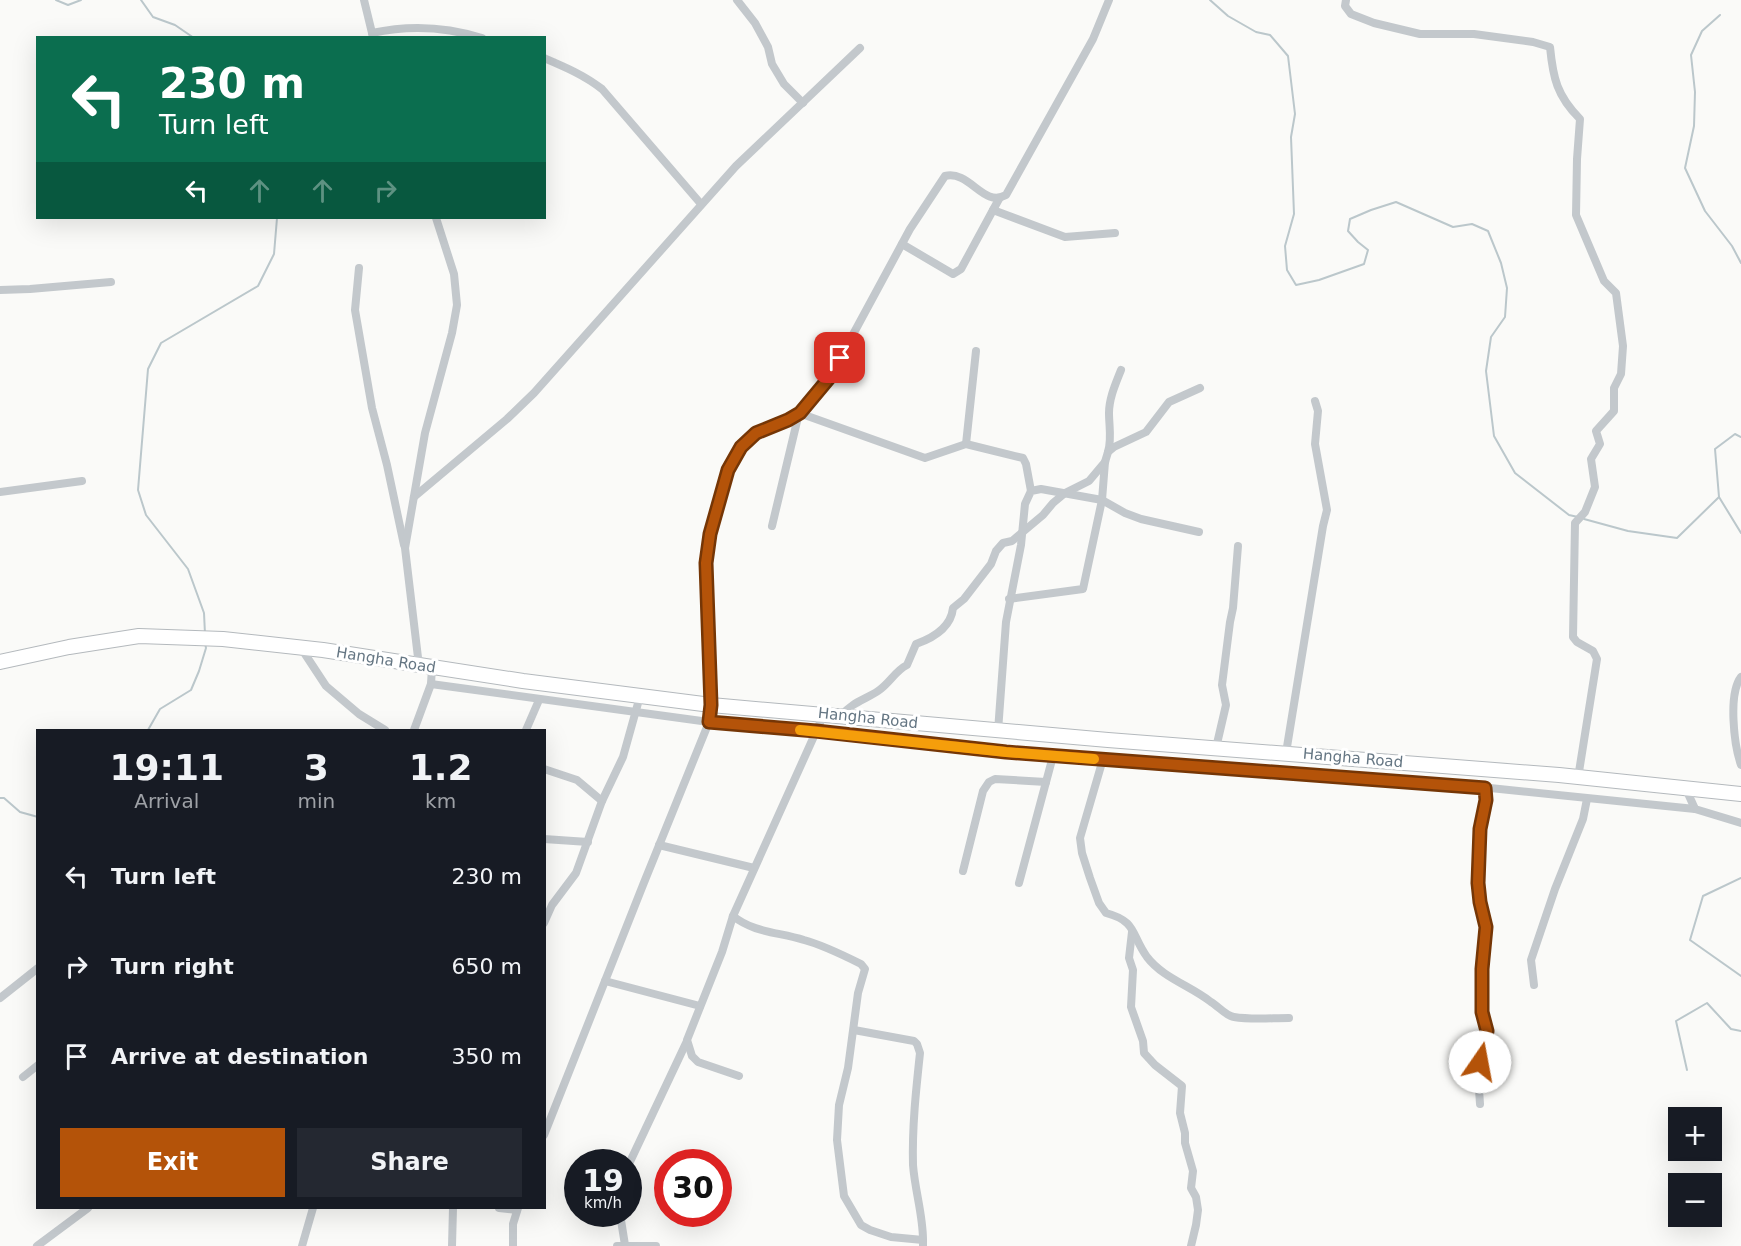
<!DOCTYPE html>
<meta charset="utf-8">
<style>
:root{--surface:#171b24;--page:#242831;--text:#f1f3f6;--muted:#9ea1a6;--accent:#b45309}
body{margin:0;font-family:"DejaVu Sans",sans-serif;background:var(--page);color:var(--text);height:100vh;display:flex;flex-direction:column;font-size:22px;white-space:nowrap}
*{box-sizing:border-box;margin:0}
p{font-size:20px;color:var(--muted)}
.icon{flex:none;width:33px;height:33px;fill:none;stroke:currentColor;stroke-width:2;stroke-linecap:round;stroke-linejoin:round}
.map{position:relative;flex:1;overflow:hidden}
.sheet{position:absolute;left:36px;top:729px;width:510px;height:480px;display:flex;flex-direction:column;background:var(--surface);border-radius:0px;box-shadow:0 6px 24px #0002}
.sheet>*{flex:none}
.top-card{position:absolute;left:36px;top:36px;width:510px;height:183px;border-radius:0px;box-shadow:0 6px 24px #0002;background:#0b6e4f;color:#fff;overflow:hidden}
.fabs{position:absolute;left:1668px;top:1107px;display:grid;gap:12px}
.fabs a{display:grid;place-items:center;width:54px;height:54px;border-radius:0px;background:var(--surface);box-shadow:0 6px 24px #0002;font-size:30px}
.speed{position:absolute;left:564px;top:1149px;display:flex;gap:12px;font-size:30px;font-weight:700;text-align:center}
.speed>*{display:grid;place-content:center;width:78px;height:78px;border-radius:50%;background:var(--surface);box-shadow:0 6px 24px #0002;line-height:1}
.speed small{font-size:15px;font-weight:400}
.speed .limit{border:9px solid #d22;background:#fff;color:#111}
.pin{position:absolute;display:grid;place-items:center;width:51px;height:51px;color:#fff;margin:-26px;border-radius:12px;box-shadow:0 3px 9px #0006}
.me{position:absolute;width:66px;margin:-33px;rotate:12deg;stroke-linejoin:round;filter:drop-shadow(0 0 4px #0008)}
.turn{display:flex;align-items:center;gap:21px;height:126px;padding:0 24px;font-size:27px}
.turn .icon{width:78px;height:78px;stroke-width:2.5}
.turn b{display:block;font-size:42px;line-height:51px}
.lanes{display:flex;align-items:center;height:57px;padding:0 24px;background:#0003;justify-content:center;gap:30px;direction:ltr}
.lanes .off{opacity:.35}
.eta{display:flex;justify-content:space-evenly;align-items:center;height:102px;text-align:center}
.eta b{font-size:36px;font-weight:700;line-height:42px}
.button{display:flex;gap:12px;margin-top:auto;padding:12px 24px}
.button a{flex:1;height:69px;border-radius:0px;background:var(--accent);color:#fff;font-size:24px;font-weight:700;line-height:69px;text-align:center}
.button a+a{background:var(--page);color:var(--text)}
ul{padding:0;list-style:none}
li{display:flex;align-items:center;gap:18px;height:90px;padding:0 24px}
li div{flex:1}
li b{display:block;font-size:22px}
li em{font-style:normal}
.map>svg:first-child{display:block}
</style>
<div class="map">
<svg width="1741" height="1246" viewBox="0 0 1741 1246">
<rect width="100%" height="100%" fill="#fafaf8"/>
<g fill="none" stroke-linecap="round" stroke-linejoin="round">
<g stroke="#bbc7cb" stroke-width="2">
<path d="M56 0 68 5 81 0"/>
<path d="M141 0 153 17 175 25 194 38"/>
<path d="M1210 0 1228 16 1256 32 1270 35 1288 56 1295 114 1291 137 1294 214 1285 246 1287 270 1296 285 1319 280 1364 264 1368 250 1358 242 1348 231 1350 219 1371 210 1396 202 1453 227 1472 224 1488 231 1501 263 1507 288 1505 317 1491 337 1486 371 1494 436 1515 473 1569 515 1578 517"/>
<path d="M1720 15 1702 31 1691 55 1695 92 1694 126 1685 168 1705 211 1732 246 1741 263"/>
<path d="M1741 437 1735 434 1715 449 1719 497 1741 533"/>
<path d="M1584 519 1628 531 1677 538 1719 497"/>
<path d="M205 634 204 613 188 569 146 515 138 490 148 369 161 343 258 286 274 254 277 218"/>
<path d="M148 730 160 709 191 690 199 671 206 648 205 643"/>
<path d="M0 798H4L20 812 38 817"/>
<path d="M1741 878 1703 896 1690 940 1741 976"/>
<path d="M1687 1070 1676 1021 1707 1003 1731 1029 1741 1031"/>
</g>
<g stroke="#b4b9bd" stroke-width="16">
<path id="trunk" d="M0 662 69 647 139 636 223 639 323 650 523 681 711 705 1108 740 1559 775 1741 794"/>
</g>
<g stroke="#c3c8cc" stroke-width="8">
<path d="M364 0 373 37"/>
<path d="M737 0 755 23 768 47 772 64 784 84 803 103"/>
<path d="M1346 0 1345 6 1351 14 1374 23 1420 34H1474L1533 42 1550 47C1553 78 1557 96 1580 119L1577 159 1576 215 1604 281 1616 293 1623 346 1621 374 1614 388V411L1596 431 1600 444 1591 459 1595 487 1585 512 1575 523 1573 637 1577 642 1593 651 1597 659 1578 778"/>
<path d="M372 33C408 25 447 27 482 38"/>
<path d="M544 58C565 67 584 75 602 89L701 204"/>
<path d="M993 210 1065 237 1115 233"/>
<path d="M902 244 953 274 961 269 999 199"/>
<path d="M359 268 355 310 372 408 387 465 404 545"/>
<path d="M0 290 30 289 111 282"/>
<path d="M966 444 976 351"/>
<path d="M1108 452C1112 439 1109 426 1109 413 1109 398 1116 383 1121 370"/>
<path d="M0 492 82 481"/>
<path d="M414 497 507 419 534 393 736 166 860 48"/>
<path d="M772 526 799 413 925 458 966 444 1023 458 1026 464 1031 491"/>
<path d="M1009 599 1083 589 1102 500 1105 462 1108 452 1114 447 1146 432 1169 402 1200 388"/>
<path d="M301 648 326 686 359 714 385 730"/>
<path d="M419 666 405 548 425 433 452 333 457 305 454 274 436 218"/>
<path d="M1741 677C1728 694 1734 745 1741 765"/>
<path d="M431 684 709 722 816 731 1006 752 1471 786 1695 809"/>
<path d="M842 715C851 703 866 699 878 691 890 683 895 671 907 665L916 644C933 638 951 627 953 608L964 599 991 564 996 551 1003 543 1012 541 1043 515 1053 503 1065 493 1089 481 1105 462"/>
<path d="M414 730 431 684 432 667"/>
<path d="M526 730 539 700"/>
<path d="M998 731 1006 622 1021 545 1025 504 1031 491 1041 489 1102 500 1125 513 1141 519 1199 532"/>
<path d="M1216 748 1226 705 1222 685 1230 622 1233 608 1238 546"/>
<path d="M1286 753 1323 526 1327 510 1315 444 1318 411 1315 401"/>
<path d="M1103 759 1080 838 1082 853 1090 878 1099 903 1106 913C1137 921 1131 935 1147 957 1163 978 1191 986 1211 1002 1218 1006 1226 1016 1234 1017 1251 1020 1271 1018 1289 1018"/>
<path d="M544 769 577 780 602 801"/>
<path d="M1686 789 1695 809 1741 823"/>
<path d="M544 839 588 842"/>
<path d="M659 845 754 868"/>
<path d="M963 871 983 791 989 782 995 779 1046 782"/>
<path d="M1019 883 1053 756"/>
<path d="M733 916C754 933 779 932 804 940 823 945 843 955 861 964L865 969 858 993 848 1068 839 1105 837 1140 844 1196 861 1225 870 1230 891 1237 923 1240V1246"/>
<path d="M544 923 552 905 576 873 602 801 623 757 640 696"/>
<path d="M1132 932 1129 958 1133 970 1131 1007 1143 1041 1144 1053 1155 1065 1182 1086 1180 1113 1185 1133V1143L1193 1171 1191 1188 1196 1197 1198 1210 1196 1225 1191 1246"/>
<path d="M605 981 700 1006"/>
<path d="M1534 985 1531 960 1555 889 1583 819 1587 799"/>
<path d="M0 998 38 968"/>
<path d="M854 1030 914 1041 917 1044 920 1053C916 1090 912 1127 913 1165 915 1191 923 1215 923 1240"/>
<path d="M739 1076 698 1062 692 1056 687 1040 722 952 733 916 824 714"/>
<path d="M23 1077 38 1065"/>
<path d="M1480 1104 1478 1075 1487 1031 1482 1012V969L1486 927 1480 902 1478 883 1480 829 1486 800 1485 788"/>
<path d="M544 1135 643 885 709 722 711 705 707 563 710 534 728 470 741 447 756 433 788 420 799 413 830 377 910 229 945 176C970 170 983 208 1006 195L1093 39 1109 0"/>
<path d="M628 1166 687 1041"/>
<path d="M499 1208 517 1210"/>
<path d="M620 1214 625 1245"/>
<path d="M37 1246 88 1208"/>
<path d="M302 1246 313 1208"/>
<path d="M452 1246 453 1208"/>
<path d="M513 1246V1224L518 1208"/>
<path d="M617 1246H656"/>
</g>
<use href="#trunk" stroke="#fff" stroke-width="14"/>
</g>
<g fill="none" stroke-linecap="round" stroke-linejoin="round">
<g stroke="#753606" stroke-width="15">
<path id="route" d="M840 358 830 377 800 413 788 420 756 433 741 447 728 470 710 534 706 563 711 705 709 722 816 731 1006 752 1485 788 1486 800 1480 829 1478 883 1480 902 1486 927 1482 969V1012L1487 1031 1480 1062"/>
</g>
<use href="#route" stroke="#b45309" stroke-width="10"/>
<path stroke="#f59e0b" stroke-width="10" d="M800 730 1006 752 1094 759"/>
</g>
<g text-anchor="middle" stroke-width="6" stroke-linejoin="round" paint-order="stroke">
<g font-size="15" fill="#657683" stroke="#fff">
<text transform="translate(386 660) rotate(9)" y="5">Hangha Road</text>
<text transform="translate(868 718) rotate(6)" y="5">Hangha Road</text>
<text transform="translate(1353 758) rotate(5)" y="5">Hangha Road</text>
</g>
</g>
</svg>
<div class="fabs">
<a>+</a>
<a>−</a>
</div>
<div class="speed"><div>19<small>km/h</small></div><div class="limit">30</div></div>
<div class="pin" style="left:840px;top:358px;background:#d93025"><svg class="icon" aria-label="arrive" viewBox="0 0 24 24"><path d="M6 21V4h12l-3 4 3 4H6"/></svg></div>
<svg class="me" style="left:1480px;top:1062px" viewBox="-20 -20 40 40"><circle r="19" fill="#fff"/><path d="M0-13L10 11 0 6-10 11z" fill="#b45309"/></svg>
<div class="top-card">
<div class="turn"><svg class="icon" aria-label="left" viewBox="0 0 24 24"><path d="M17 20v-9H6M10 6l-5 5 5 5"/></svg><div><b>230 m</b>Turn left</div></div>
<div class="lanes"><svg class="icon" aria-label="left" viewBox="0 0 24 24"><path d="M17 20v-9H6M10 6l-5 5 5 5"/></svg><svg class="icon off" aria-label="ahead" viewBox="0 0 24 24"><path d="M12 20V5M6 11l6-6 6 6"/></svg><svg class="icon off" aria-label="ahead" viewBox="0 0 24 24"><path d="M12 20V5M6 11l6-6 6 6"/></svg><svg class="icon off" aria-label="right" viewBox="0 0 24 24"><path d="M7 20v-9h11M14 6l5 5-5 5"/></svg></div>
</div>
<section class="sheet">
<div class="eta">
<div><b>19:11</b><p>Arrival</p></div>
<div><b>3</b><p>min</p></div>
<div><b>1.2</b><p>km</p></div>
</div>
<ul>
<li><svg class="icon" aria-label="left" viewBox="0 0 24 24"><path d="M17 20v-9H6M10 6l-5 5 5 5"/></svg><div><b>Turn left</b></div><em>230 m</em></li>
<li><svg class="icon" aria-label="right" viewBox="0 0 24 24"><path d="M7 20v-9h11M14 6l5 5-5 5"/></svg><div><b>Turn right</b></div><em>650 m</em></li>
<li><svg class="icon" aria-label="arrive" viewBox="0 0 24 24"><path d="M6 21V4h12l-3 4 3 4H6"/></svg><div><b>Arrive at destination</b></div><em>350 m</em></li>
</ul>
<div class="button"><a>Exit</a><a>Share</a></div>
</section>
</div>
